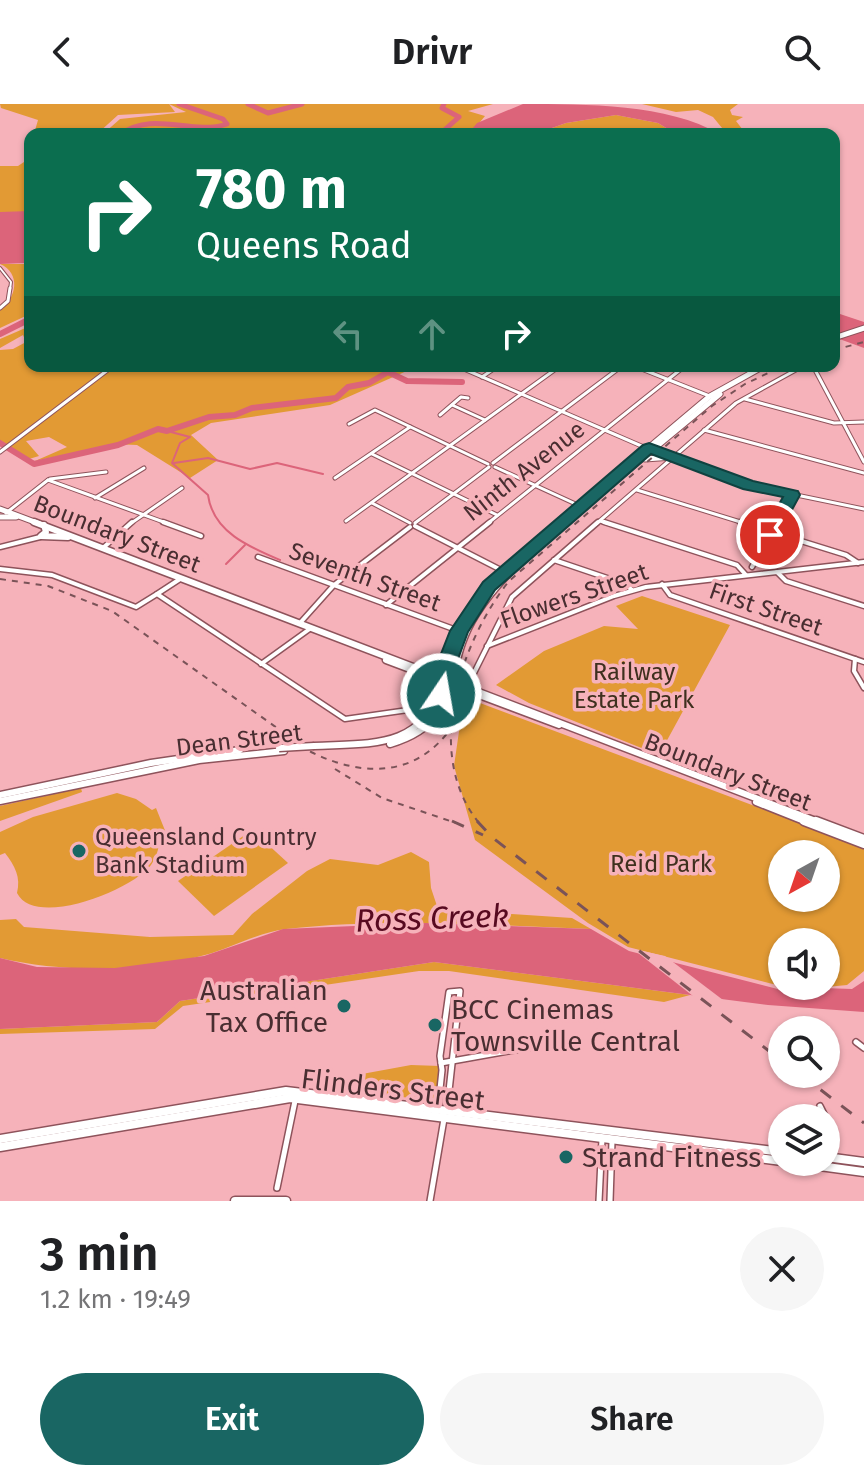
<!DOCTYPE html>
<meta charset="utf-8">
<style>
:root{--surface:#fff;--page:#f6f6f6;--text:#202124;--muted:#757577;--accent:#196663}
body{margin:0;font-family:"Fira Sans",sans-serif;background:var(--page);color:var(--text);height:100vh;display:flex;flex-direction:column;font-size:30px;white-space:nowrap}
*{box-sizing:border-box;margin:0}
p{font-size:26px;color:var(--muted)}
.icon{flex:none;width:44px;height:44px;fill:none;stroke:currentColor;stroke-width:2;stroke-linecap:round;stroke-linejoin:round}
.map{position:relative;height:1097px;overflow:hidden}
.sheet{display:flex;flex-direction:column;background:var(--surface);flex:1}
.sheet>*{flex:none}
.top-card{position:absolute;left:24px;top:24px;width:816px;height:244px;border-radius:16px;box-shadow:0 2px 6px #0004;background:#0b6e4f;color:#fff;overflow:hidden}
.needle{width:52px;rotate:220deg}
.controls{position:absolute;left:768px;top:736px;display:grid;gap:16px}
.controls a{display:grid;place-items:center;width:72px;height:72px;border-radius:50%;background:var(--surface);box-shadow:0 2px 6px #0004;font-size:40px}
.pin{position:absolute;display:grid;place-items:center;width:68px;height:68px;color:#fff;margin:-34px;border:4px solid #fff;border-radius:50%;box-shadow:0 2px 8px #0007}
.me{position:absolute;width:88px;margin:-44px;rotate:12deg;stroke-linejoin:round;filter:drop-shadow(0 0 6px #0008)}
.turn{display:flex;align-items:center;gap:28px;height:168px;padding:0 40px;font-size:36px}
.turn .icon{width:104px;height:104px;stroke-width:2.5}
.turn b{display:block;font-size:56px;line-height:68px}
.lanes{display:flex;align-items:center;height:76px;padding:0 40px;background:#0003;justify-content:center;gap:40px;direction:ltr}
.lanes .off{opacity:.35}
.round{display:grid;place-items:center;flex:none;width:84px;height:84px;border-radius:42px;background:var(--page)}
.overview{display:flex;align-items:center;justify-content:space-between;height:136px;padding:0 40px}
h1{font-size:48px;font-weight:600;line-height:60px}
.button{display:flex;gap:16px;margin-top:auto;padding:16px 40px}
.button a{flex:1;height:92px;border-radius:48px;background:var(--accent);color:#fff;font-size:32px;font-weight:600;line-height:92px;text-align:center}
.button a+a{background:var(--page);color:var(--text)}
header{display:flex;justify-content:space-between;align-items:center;height:104px;padding:0 40px;background:var(--surface);font-size:36px;font-weight:600}
.map>svg:first-child{display:block}
</style>
<header><svg class="icon" aria-label="back" viewBox="0 0 24 24"><path d="M15 5l-7 7 7 7"/></svg>Drivr<svg class="icon" aria-label="search" viewBox="0 0 24 24"><circle cx="10" cy="10" r="6"/><path d="M15 15l6 6"/></svg></header>
<div class="map">
<svg width="864" height="1097" viewBox="0 0 864 1097">
<rect width="100%" height="100%" fill="#f6b2ba"/>
<g fill="#e29a34" fill-rule="evenodd">
<path d="M0 0H493L468 7 485 12 470 30H103L120 15 186 8 169 0 175 8 118 11 97 30H34L38 16 1 4Z"/>
<path d="M642 0H738L730 6 732 11 743 13 736 17 746 30H727L713 13 698 6 676 8Z"/>
<path d="M616 11 658 19 676 30 603 24 624 30H535L566 19Z"/>
<path d="M30 54V110L0 111V62H18Z"/>
<path d="M0 160H26V183L30 185V210L0 224V206C17 194 21 169 0 160Z"/>
<path d="M30 222V262H418L330 301 211 319 191 331 218 356 190 374 137 341 114 340 35 357 67 343 49 333 26 337 39 352 29 355 0 336V246L13 245 26 238 23 231 0 244V235Z"/>
<path d="M642 492 730 521 659 651 529 599 496 581 544 547 604 522 638 525 616 502Z"/>
<path d="M464 593 864 743V867L847 881 796 886 628 843 588 819 475 736 454 662ZM782 750H826V794H782ZM782 838H826V882H782Z"/>
<path d="M81 684 82 688 0 717V702Z"/>
<path d="M117 689 136 695 152 706 156 704 166 729 160 731C159 742 158 751 151 761 132 786 35 825 17 789 21 773 15 762 5 749L0 751V728L33 713Z"/>
<path d="M252 726 288 759 214 812 178 777Z"/>
<path d="M411 748 429 758 431 784 438 805 572 814 591 825C490 821 387 814 286 825 259 828 232 844 205 851 142 868 63 869 0 854V816L16 815 24 823 150 833 233 831 252 810 307 767 330 755 378 761Z"/>
<path d="M434 858 690 891 664 898 449 867H419L183 902 155 925 0 930V925L157 918 180 897Z"/>
<path d="M411 961 440 962 435 997 361 988 362 970Z"/>
</g>
<g fill="#dc647a">
<path d="M523 0C585 0 669 0 719 30H676L658 19 616 11 566 19 535 30H468L477 19Z"/>
<path d="M30 107V184L27 183 26 159 0 160V108Z"/>
<path d="M834 208 864 218V244L834 233Z"/>
<path d="M426 819 591 825 629 847 797 890 823 884 852 885 864 877V908L768 901 434 858 180 897 157 918 0 925V854L37 863 115 864 204 852 283 825Z"/>
</g>
<path fill="#f6b2ba" d="M633 845 665 852 727 899 698 896Z"/>
<g fill="none" stroke-linecap="round" stroke-linejoin="round">
<g stroke="#dc647a" stroke-width="2">
<path d="M167 327 190 333 180 339 172 359 208 391C213 428 249 443 280 456"/>
<path d="M174 359 208 354 250 365 277 359 323 370"/>
<path d="M226 460 245 441"/>
</g>
<g stroke="#dc647a" stroke-width="5">
<path d="M248 0 268 9 302 0"/>
<path d="M121 30C154 6 191 32 227 20L223 15 179 0"/>
<path d="M440 30 459 13 442 4 444 0"/>
</g>
<g stroke="#dc647a" stroke-width="6">
<path d="M0 230 30 215"/>
<path d="M0 339 34 360 118 341 158 325 167 327 209 313 235 311 252 304 336 294 348 283 369 279 388 268 407 277 462 278"/>
</g>
<g stroke="#8e535b" stroke-width="4">
<path id="minor-far3" d="M0 164 11 178 10 186"/>
</g>
<g stroke="#8e535b" stroke-width="5">
<g id="minor-far2">
<path d="M0 204 8 197 10 184"/>
<path d="M457 262 653 347 691 359"/>
<path d="M634 262 712 293"/>
<path d="M813 262 864 358"/>
<path d="M482 273 498 262"/>
<path d="M745 295 834 319 864 318"/>
<path d="M452 301 485 316"/>
<path d="M440 311 461 293 468 294"/>
<path d="M349 320 375 306 488 360"/>
<path d="M704 326 864 369"/>
<path d="M0 348 113 262"/>
<path d="M372 350 497 411"/>
<path d="M689 358 748 381 864 405"/>
<path d="M493 359 622 262"/>
<path d="M495 363 580 402"/>
<path d="M335 374 410 323"/>
<path d="M50 375 106 368"/>
<path d="M48 376 169 420"/>
<path d="M637 386 747 420"/>
<path d="M95 394 144 364"/>
<path d="M372 399 410 419"/>
<path d="M6 409 48 376"/>
<path d="M346 417 560 262"/>
<path d="M600 417 610 420"/>
<path d="M415 419 489 363"/>
<path d="M130 420 182 384"/>
<path d="M487 420 685 262"/>
<path d="M596 420 736 299 803 262"/>
<path d="M776 420 792 391"/>
</g>
</g>
<g stroke="#8e535b" stroke-width="7">
<g id="minor-far1">
<path d="M163 418 201 432"/>
<path d="M604 418 737 461 746 471"/>
<path d="M740 418 846 451 858 459"/>
<path d="M415 422 503 467"/>
<path d="M0 443 40 433"/>
<path d="M103 444 132 418"/>
<path d="M258 453 459 527"/>
<path d="M554 456 625 480 632 486"/>
<path d="M752 463 777 418"/>
<path d="M0 465 52 471 136 503 157 490 345 615 422 604"/>
<path d="M777 468 786 477 864 502"/>
<path d="M662 480 670 491 864 558"/>
<path d="M157 490 180 475"/>
<path d="M386 501 490 418"/>
<path d="M300 519 334 481 410 423"/>
<path d="M487 542 614 492 646 483 864 458"/>
<path d="M855 555 854 567 864 584"/>
<path d="M261 560 311 524"/>
<path d="M472 573 512 493 598 418"/>
</g>
</g>
<g stroke="#8e535b" stroke-width="8">
<g id="minor">
<path d="M856 938 864 944"/>
<path d="M441 959 531 943"/>
<path d="M820 1002 827 1016V1051"/>
<path d="M438 1004 442 966 440 952 449 888 460 887 447 1005"/>
<path d="M277 1084 295 997"/>
<path d="M430 1097 444 1015"/>
<path d="M599 1097 602 1035"/>
<path d="M610 1097 612 1037"/>
</g>
</g>
<g stroke="#8e535b" stroke-width="7">
<g id="major-far2">
<path d="M834 234 864 224"/>
<path d="M645 355 673 353"/>
<path d="M0 405 40 420"/>
<path d="M0 413H16"/>
<path d="M558 420 710 292 764 262"/>
<path d="M563 420 720 290"/>
</g>
</g>
<g stroke="#8e535b" stroke-width="9">
<g id="major-far1">
<path d="M34 418 821 719"/>
<path d="M44 421 46 428 41 432 68 433"/>
<path d="M386 556 559 621"/>
<path d="M390 640C466 618 441 564 476 510 499 474 533 445 565 418"/>
<path d="M314 642C369 639 421 646 441 583 449 559 453 536 466 514 490 474 526 447 561 418"/>
<path d="M0 691 151 659 240 646"/>
<path d="M0 697 199 656 284 647"/>
<path d="M756 698 809 719"/>
</g>
</g>
<g stroke="#8e535b" stroke-width="11">
<g id="major">
<path d="M804 717 864 740"/>
<path d="M816 717 864 735"/>
<path d="M0 1035 286 987 782 1048"/>
<path d="M0 1043 290 994 782 1057"/>
<path d="M826 1053 864 1058"/>
<path d="M790 1058 864 1068"/>
<path d="M235 1097H286"/>
</g>
</g>
<use href="#minor-far3" stroke="#fff" stroke-width="2"/>
<use href="#minor-far2" stroke="#fff" stroke-width="3"/>
<use href="#minor-far1" stroke="#fff" stroke-width="4"/>
<use href="#minor" stroke="#fff" stroke-width="5"/>
<use href="#major-far2" stroke="#fff" stroke-width="5"/>
<use href="#major-far1" stroke="#fff" stroke-width="6"/>
<use href="#major" stroke="#fff" stroke-width="8"/>
<g stroke="#7a5358" stroke-width="2" stroke-dasharray="6 6" stroke-linecap="butt">
<path d="M834 246 864 238"/>
<path d="M0 475 48 482 112 507 311 648C362 673 416 674 451 624"/>
<path d="M335 665 382 694 456 719"/>
<path d="M479 719C423 650 460 539 509 477L712 302 745 280 783 262"/>
</g>
<g stroke="#7a5358" stroke-width="3" stroke-dasharray="13 13" stroke-linecap="butt">
<path d="M452 717 483 731"/>
<path d="M477 717 493 734 782 957"/>
<path d="M800 970 864 1019"/>
</g>
<g stroke="#8e535b" stroke-width="9" stroke-linecap="butt">
<path id="major-bridge" d="M279 644 314 642"/>
</g>
<use href="#major-bridge" stroke="#fff" stroke-width="6"/>
</g>
<path fill="#196663" stroke="#104240" stroke-width="2" d="M649 339 753 377 798 387 800 391 776 435H764L762 431 783 393 743 385 651 350 495 486 468 528 458 555 451 590 448 595H435L432 590 439 555 450 527 483 478 643 341Z"/>
<g fill="#196663" stroke="#f6b2ba" stroke-width="3">
<circle cx="79" cy="747" r="8"/>
<circle cx="344" cy="902" r="8"/>
<circle cx="435" cy="921" r="8"/>
<circle cx="566" cy="1053" r="8"/>
</g>
<g text-anchor="middle" stroke-width="7" stroke-linejoin="round" paint-order="stroke">
<g font-size="24" fill="#492e31" stroke="#f6b2ba">
<text transform="translate(524 367) rotate(-38)" y="8">Ninth Avenue</text>
<text transform="translate(117 430) rotate(21)" y="8">Boundary Street</text>
<text transform="translate(365 473) rotate(20)" y="8">Seventh Street</text>
<text transform="translate(574 492) rotate(-19)" y="8">Flowers Street</text>
<text transform="translate(766 505) rotate(19)" y="8">First Street</text>
<text transform="translate(239 636) rotate(-7)" y="8">Dean Street</text>
<text transform="translate(728 668) rotate(21)" y="8">Boundary Street</text>
</g>
<g font-size="24" fill="#3f301e" stroke="#f6b2ba">
<text x="634" y="576">Railway<tspan x="634" dy="28">Estate Park</tspan></text>
<text x="661" y="768">Reid Park</text>
</g>
<g font-size="24" fill="#492e31" stroke="#f6b2ba" text-anchor="start">
<text x="95" y="741">Queensland Country<tspan x="95" dy="28">Bank Stadium</tspan></text>
</g>
<g font-size="28" fill="#492e31" stroke="#f6b2ba" text-anchor="start">
<text x="328" y="896" text-anchor="end">Australian<tspan x="328" dy="32">Tax Office</tspan></text>
<text x="451" y="915">BCC Cinemas<tspan x="451" dy="32">Townsville Central</tspan></text>
<text x="582" y="1063">Strand Fitness</text>
</g>
<g font-size="28" fill="#492e31" stroke="#f6b2ba">
<text transform="translate(393 985) rotate(7)" y="10">Flinders Street</text>
</g>
<g font-size="32" font-style="italic" fill="#570a20" stroke="#f6b2ba">
<text transform="translate(432 814) rotate(-2)" y="11">Ross Creek</text>
</g>
</g>
</svg>
<div class="controls">
<a><svg class="needle" viewBox="-14 -14 28 28"><path d="M0-13l5 13h-10z" fill="#e53935"/><path d="M0 13l5-13h-10z" fill="#757577"/></svg></a>
<a><svg class="icon" aria-label="sound" viewBox="0 0 24 24"><path d="M4 9h4l5-4v14l-5-4H4zM17 9q2 3 0 6"/></svg></a>
<a><svg class="icon" aria-label="search" viewBox="0 0 24 24"><circle cx="10" cy="10" r="6"/><path d="M15 15l6 6"/></svg></a>
<a><svg class="icon" aria-label="layers" viewBox="0 0 24 24"><path d="M12 4l9 5-9 5-9-5zM3 14l9 5 9-5"/></svg></a>
</div>
<div class="pin" style="left:770px;top:431px;background:#d93025"><svg class="icon" aria-label="arrive" viewBox="0 0 24 24"><path d="M6 21V4h12l-3 4 3 4H6"/></svg></div>
<svg class="me" style="left:441px;top:590px" viewBox="-20 -20 40 40"><circle r="17" fill="#196663" stroke="#fff" stroke-width="3"/><path d="M0-11L8 9 0 5-8 9z" fill="#fff"/></svg>
<div class="top-card">
<div class="turn"><svg class="icon" aria-label="right" viewBox="0 0 24 24"><path d="M7 20v-9h11M14 6l5 5-5 5"/></svg><div><b>780 m</b>Queens Road</div></div>
<div class="lanes"><svg class="icon off" aria-label="left" viewBox="0 0 24 24"><path d="M17 20v-9H6M10 6l-5 5 5 5"/></svg><svg class="icon off" aria-label="ahead" viewBox="0 0 24 24"><path d="M12 20V5M6 11l6-6 6 6"/></svg><svg class="icon" aria-label="right" viewBox="0 0 24 24"><path d="M7 20v-9h11M14 6l5 5-5 5"/></svg></div>
</div>
</div>
<section class="sheet">
<div class="overview"><div><h1>3 min</h1><p>1.2 km · 19:49</p></div><a class="round"><svg class="icon" aria-label="close" viewBox="0 0 24 24"><path d="M6 6l12 12M18 6L6 18"/></svg></a></div>
<div class="button"><a>Exit</a><a>Share</a></div>
</section>
